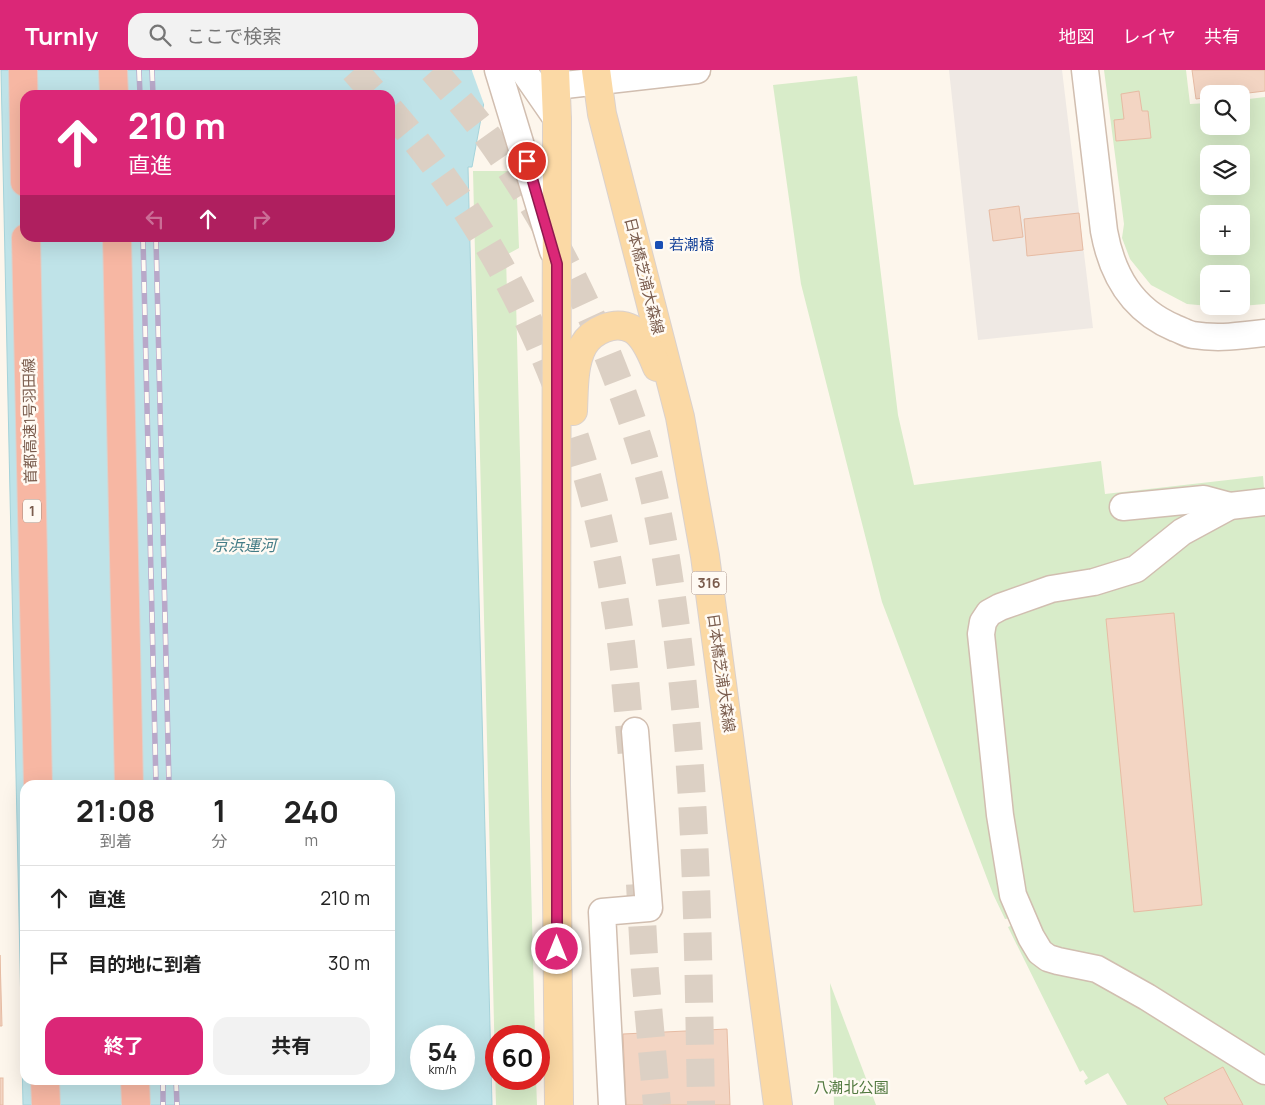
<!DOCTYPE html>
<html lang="ja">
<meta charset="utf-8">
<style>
:root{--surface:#fff;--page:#f2f2f2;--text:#222;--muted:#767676;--line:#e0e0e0;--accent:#db2777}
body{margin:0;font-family:Manrope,"Noto Sans JP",sans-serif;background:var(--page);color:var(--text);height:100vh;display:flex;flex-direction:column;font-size:19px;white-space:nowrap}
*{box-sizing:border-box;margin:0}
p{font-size:16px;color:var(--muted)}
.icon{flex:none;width:28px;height:28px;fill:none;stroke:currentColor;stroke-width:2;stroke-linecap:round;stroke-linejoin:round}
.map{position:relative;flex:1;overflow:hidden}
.details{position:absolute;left:20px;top:710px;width:375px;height:305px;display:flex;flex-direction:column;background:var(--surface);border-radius:15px;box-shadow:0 5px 20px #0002}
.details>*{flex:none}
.banner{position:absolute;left:20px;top:20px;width:375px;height:152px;border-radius:15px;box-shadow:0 5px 20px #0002;background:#db2777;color:#fff;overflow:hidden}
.tools{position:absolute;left:1200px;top:15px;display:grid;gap:10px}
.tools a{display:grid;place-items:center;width:50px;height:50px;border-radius:10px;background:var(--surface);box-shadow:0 5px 20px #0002;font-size:25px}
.speed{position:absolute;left:410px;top:955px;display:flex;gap:10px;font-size:25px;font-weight:700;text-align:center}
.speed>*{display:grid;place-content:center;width:65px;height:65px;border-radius:50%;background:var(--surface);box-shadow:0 5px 20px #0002;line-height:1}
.speed small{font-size:12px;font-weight:400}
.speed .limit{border:8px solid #d22;background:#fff;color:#111}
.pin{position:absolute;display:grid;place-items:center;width:42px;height:42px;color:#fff;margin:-21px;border:2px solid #fff;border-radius:50%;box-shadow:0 1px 5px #0007}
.me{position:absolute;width:55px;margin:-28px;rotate:0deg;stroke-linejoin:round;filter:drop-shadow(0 0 4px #0008)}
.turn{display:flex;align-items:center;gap:18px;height:105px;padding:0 25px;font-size:22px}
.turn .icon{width:65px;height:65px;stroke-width:2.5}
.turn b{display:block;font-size:35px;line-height:42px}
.lanes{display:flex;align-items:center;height:48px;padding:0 25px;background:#0003;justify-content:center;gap:25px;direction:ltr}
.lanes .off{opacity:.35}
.eta{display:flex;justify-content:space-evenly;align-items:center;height:85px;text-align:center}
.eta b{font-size:30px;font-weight:700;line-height:35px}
.primary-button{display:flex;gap:10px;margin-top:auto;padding:10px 25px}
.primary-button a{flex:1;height:58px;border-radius:15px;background:var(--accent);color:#fff;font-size:20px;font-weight:700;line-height:58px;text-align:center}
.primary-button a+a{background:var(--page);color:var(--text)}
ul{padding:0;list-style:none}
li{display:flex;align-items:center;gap:15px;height:65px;padding:0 25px;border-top:1px solid var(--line)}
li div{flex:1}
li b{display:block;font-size:19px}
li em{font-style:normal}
header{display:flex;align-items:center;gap:30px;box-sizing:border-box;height:70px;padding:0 25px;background:var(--accent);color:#fff}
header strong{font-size:24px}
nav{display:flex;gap:28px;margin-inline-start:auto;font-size:18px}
.search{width:350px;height:45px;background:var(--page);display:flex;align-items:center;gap:12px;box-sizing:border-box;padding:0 18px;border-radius:15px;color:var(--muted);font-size:19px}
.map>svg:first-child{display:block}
</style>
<header>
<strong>Turnly</strong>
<div class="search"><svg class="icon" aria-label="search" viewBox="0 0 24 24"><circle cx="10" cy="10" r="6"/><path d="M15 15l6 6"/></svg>ここで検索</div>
<nav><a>地図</a><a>レイヤ</a><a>共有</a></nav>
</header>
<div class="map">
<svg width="1265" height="1035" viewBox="0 0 1265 1035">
<rect width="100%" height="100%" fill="#fdf6ec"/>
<path fill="#efe9e4" d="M949 0H1062L1093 258 978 270Z"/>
<g fill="#d8ecc9" fill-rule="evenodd">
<path d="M1104 0H1186L1190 34 1209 33V56H1241V30L1265 27V234L1241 236V204H1209V236L1187 234 1151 215 1130 189 1122 168 1124 154ZM1209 84H1241V116H1209ZM1209 144H1241V176H1209Z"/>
<path d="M857 6 898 345 914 415 1101 391 1105 424 1263 406 1265 431V1035H1127L1108 1003 1086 1015 1084 1011 1088 1008 1083 1000 1080 1002 1008 857 1013 855 1010 848 1005 849 993 824 882 532 801 214 773 15Z"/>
<path d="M473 101H516L519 178 506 185 507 225 516 230 535 966H496V1009H536L537 1035H496Z"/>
<path d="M830 913 876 1035H834Z"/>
</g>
<path fill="#bfe3e8" stroke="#a5d3da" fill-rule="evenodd" d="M1 0H490L472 97H468L492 1035H23ZM25 25H390V168H25ZM25 715H390V1010H25ZM421 966H464V1009H421Z"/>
<path fill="#fdf6ec" d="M472 0H492L485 37 472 1Z"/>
<g fill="#f3d5c3" stroke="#e6bba3">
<path d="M1192 0H1265V21L1240 24H1209V27L1196 29Z"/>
<path d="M1139 21 1142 41H1148L1151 68 1116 71 1114 50 1124 49 1121 24Z"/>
<path d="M1019 136 1023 167 993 171 989 140Z"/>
<path d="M1079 143 1083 180 1027 186 1024 149Z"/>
<path d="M1174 543 1202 835 1134 842 1106 549Z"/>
<path d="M0 885 2 956H0Z"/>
<path d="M727 959 730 1035H626L623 964Z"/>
<path d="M1223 997 1243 1035H1168L1164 1028Z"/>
<rect x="0" y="1008" width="3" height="27"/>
</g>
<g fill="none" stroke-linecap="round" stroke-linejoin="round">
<g stroke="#dcd0c4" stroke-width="28" stroke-dasharray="28 14" stroke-linecap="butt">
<path d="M354 0 376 25"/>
<path d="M433 0C452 22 472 44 489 68 556 162 607 268 641 378 659 436 668 497 676 557 697 715 698 876 701 1035"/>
<path d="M390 40C512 179 586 351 615 532 624 583 627 635 632 687"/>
<path d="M640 814 645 903 657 1035"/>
</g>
<g stroke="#d1beb0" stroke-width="29">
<g id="minor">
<path d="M498 0 553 181"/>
<path d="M523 0 557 49"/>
<path d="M1085 0 1104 161C1112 205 1132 240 1175 258 1181 260 1187 264 1193 265 1217 269 1241 266 1265 263"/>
<path d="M556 16 697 0"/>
<path d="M1265 432 1230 436 1182 462 1136 499 1094 512 1051 519 1000 537 989 543 983 552 981 564 1000 745 1013 825 1031 867 1040 882 1048 888 1058 891 1097 899 1147 927 1265 1001"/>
<path d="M1123 437 1204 429 1230 436"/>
<path d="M612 1035 602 842 649 838 635 661"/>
</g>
</g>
<g stroke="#dad1cd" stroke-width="30">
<g id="major">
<path d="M555 0 557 49 556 714 559 1035"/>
<path d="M596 0 602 44 680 347 705 486 778 1035"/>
<path d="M573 341C574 321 573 294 583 276 592 260 615 250 632 259 645 266 652 285 657 297"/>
</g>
</g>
<g stroke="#dad1cd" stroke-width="30">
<g id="highway">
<path d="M23 0 25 112"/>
<path d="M113 0 114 25"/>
<path d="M26 168 38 715"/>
<path d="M117 168 129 715"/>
<path d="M45 1010 46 1035"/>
<path d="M135 1010 136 1035"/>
</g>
</g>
<use href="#minor" stroke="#fff" stroke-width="26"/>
<use href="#major" stroke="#fbd9a5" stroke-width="28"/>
<use href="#highway" stroke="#f7b7a3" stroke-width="28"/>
<g stroke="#b9a8c9" stroke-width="5.5">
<g id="rail">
<path d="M139 0 140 25"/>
<path d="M152 0 153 25"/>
<path d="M143 168 156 715"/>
<path d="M156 168 169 715"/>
<path d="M163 1010V1035"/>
<path d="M176 1010 177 1035"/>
</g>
</g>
<use href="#rail" stroke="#fffaf3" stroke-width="4" stroke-dasharray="11" stroke-linecap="butt"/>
</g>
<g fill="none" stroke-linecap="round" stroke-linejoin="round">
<g stroke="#8e194d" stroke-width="12">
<path id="route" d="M527 91 557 194V879"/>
</g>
<use href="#route" stroke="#db2777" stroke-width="9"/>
</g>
<rect fill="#1a4fb4" stroke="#fffaf3" stroke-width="2" x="654" y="170" width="10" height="10" rx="2.5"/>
<g text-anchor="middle" stroke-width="5" stroke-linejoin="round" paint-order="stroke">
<g fill="#fffaf3" stroke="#a28b7f" stroke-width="1">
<rect x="23" y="429.5" width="18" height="23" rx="4"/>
<rect x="691.5" y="501.5" width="35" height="23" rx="4"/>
</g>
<g font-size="14" font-weight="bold" fill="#7a5c4d">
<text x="32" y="446">1</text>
<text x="709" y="518">316</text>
</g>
<g font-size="15" fill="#164399" stroke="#fffaf3" text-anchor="start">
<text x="669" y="180">若潮橋</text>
</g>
<g font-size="15" fill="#7a5c4d" stroke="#fffaf3">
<text transform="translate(644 206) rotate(76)" y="5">日本橋芝浦大森線</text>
<text transform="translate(30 351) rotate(-91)" y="5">首都高速1号羽田線</text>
<text transform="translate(721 603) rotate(82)" y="5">日本橋芝浦大森線</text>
</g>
<g font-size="15" fill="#537a41" stroke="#fffaf3">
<text x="851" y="1023">八潮北公園</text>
</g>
<g font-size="16" font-style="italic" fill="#437c86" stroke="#fffaf3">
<text x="244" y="481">京浜運河</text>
</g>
</g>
</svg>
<div class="tools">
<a><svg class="icon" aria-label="search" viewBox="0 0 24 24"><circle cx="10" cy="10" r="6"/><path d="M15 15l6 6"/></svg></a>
<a><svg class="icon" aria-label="layers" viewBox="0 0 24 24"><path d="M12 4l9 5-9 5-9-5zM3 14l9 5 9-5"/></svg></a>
<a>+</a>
<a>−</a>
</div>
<div class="speed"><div>54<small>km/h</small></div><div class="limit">60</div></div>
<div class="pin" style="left:527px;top:91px;background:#d93025"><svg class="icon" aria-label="arrive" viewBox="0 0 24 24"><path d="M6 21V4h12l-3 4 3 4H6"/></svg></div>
<svg class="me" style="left:557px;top:879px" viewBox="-20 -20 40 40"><circle r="17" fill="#db2777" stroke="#fff" stroke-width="3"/><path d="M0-11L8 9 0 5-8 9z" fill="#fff"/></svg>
<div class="banner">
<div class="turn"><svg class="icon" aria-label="ahead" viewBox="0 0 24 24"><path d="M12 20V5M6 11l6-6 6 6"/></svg><div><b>210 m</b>直進</div></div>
<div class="lanes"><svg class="icon off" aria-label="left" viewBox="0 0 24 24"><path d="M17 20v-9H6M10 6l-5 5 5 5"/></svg><svg class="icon" aria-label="ahead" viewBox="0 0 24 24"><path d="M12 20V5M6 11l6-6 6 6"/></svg><svg class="icon off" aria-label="right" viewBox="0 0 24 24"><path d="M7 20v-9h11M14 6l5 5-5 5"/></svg></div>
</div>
<section class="details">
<div class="eta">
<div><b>21:08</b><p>到着</p></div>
<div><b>1</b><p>分</p></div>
<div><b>240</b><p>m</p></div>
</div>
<ul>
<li><svg class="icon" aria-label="ahead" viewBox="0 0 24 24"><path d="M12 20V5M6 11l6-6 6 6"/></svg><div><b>直進</b></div><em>210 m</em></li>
<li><svg class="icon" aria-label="arrive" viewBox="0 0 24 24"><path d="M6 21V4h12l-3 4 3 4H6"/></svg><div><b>目的地に到着</b></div><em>30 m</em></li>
</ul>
<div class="primary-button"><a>終了</a><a>共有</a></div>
</section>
</div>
